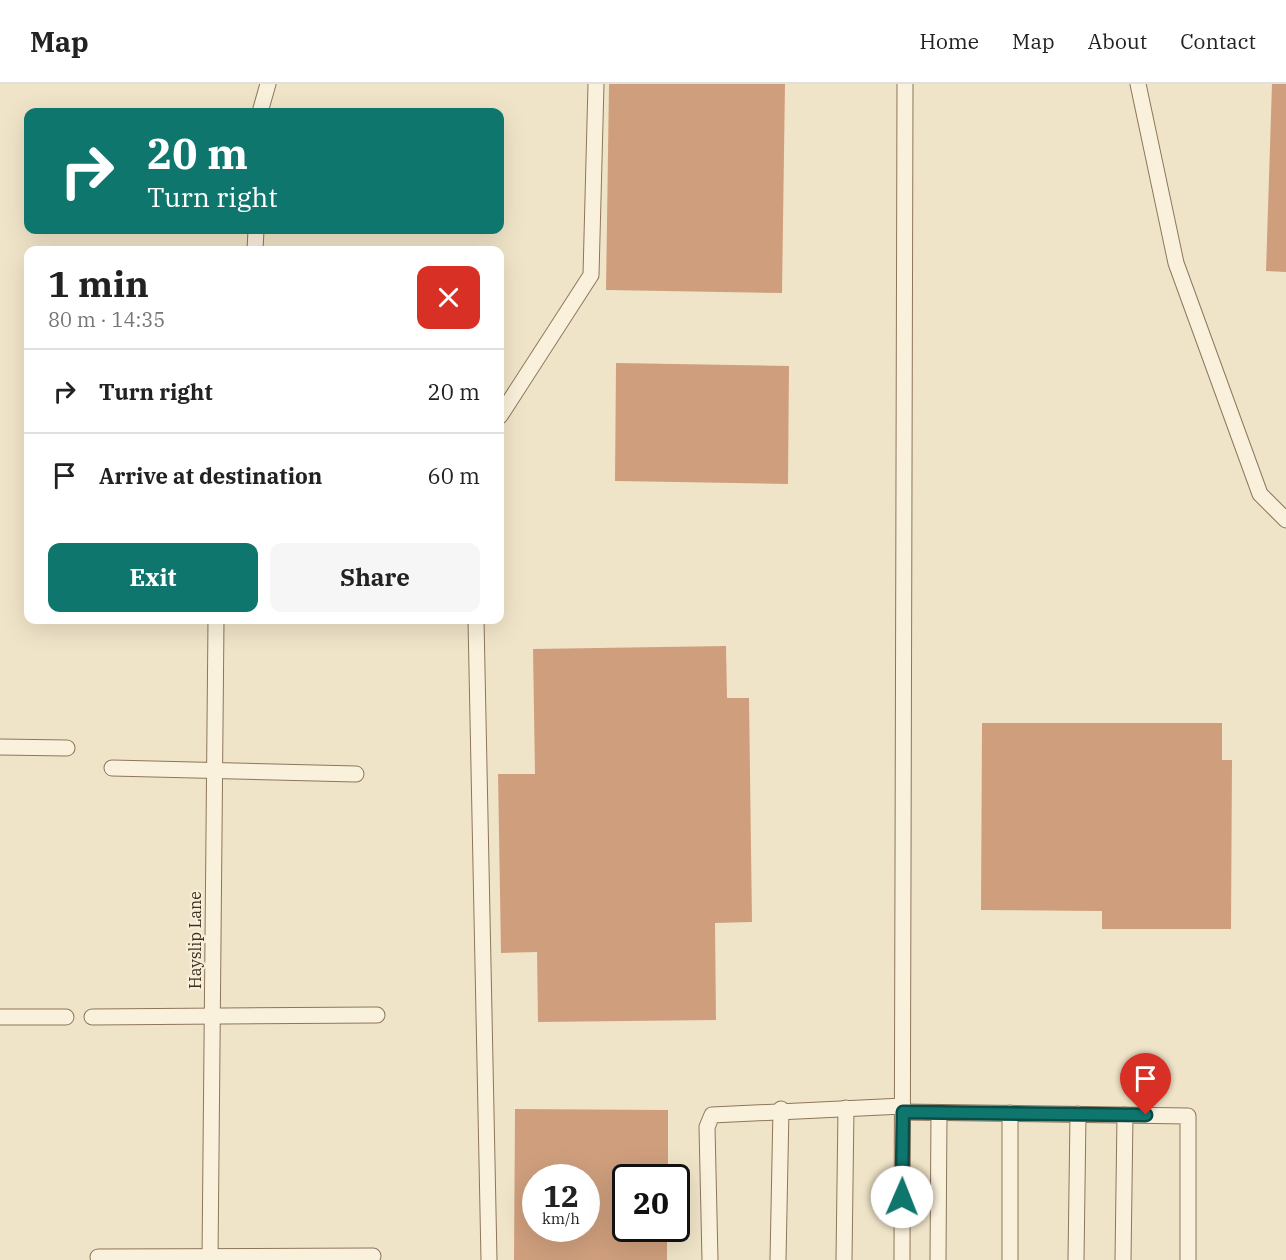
<!DOCTYPE html>
<meta charset="utf-8">
<style>
:root{--surface:#fff;--page:#f6f6f6;--text:#222;--muted:#767676;--line:#e0e0e0;--accent:#0f766e}
body{margin:0;font-family:"IBM Plex Serif",serif;background:var(--page);color:var(--text);height:100vh;display:flex;flex-direction:column;font-size:22px;white-space:nowrap}
*{box-sizing:border-box;margin:0}
p{font-size:20px;color:var(--muted)}
.icon{flex:none;width:33px;height:33px;fill:none;stroke:currentColor;stroke-width:2;stroke-linecap:round;stroke-linejoin:round}
.map{position:relative;flex:1;overflow:hidden}
.side{position:absolute;left:24px;top:162px;width:480px;height:378px;display:flex;flex-direction:column;background:var(--surface);border-radius:12px;box-shadow:0 6px 24px #0002}
.side>*{flex:none}
.banner{position:absolute;left:24px;top:24px;width:480px;height:126px;border-radius:12px;box-shadow:0 6px 24px #0002;background:#0f766e;color:#fff;overflow:hidden}
.speed{position:absolute;left:522px;top:1080px;display:flex;gap:12px;font-size:30px;font-weight:700;text-align:center}
.speed>*{display:grid;place-content:center;width:78px;height:78px;border-radius:50%;background:var(--surface);box-shadow:0 6px 24px #0002;line-height:1}
.speed small{font-size:15px;font-weight:400}
.speed .limit{border:3px solid #111;border-radius:9px;background:#fff;color:#111}
.pin{position:absolute;display:grid;place-items:center;width:51px;height:51px;color:#fff;margin:-62px -26px;border-radius:50% 50% 50% 0;rotate:-45deg;box-shadow:0 0 6px #0007}
.pin .icon{rotate:45deg}
.me{position:absolute;width:66px;margin:-33px;rotate:1deg;stroke-linejoin:round;filter:drop-shadow(0 0 4px #0008)}
.turn{display:flex;align-items:center;gap:21px;height:126px;padding:0 24px;font-size:27px}
.turn .icon{width:78px;height:78px;stroke-width:2.5}
.turn b{display:block;font-size:42px;line-height:51px}
.round{display:grid;place-items:center;flex:none;width:63px;height:63px;border-radius:12px;background:var(--page)}
.head{display:flex;align-items:center;justify-content:space-between;height:102px;padding:0 24px}
h1{font-size:36px;font-weight:700;line-height:45px}
.button{display:flex;gap:12px;margin-top:auto;padding:12px 24px}
.button a{flex:1;height:69px;border-radius:12px;background:var(--accent);color:#fff;font-size:24px;font-weight:700;line-height:69px;text-align:center}
.button a+a{background:var(--page);color:var(--text)}
ul{padding:0;list-style:none}
li{display:flex;align-items:center;gap:18px;height:84px;padding:0 24px;border-top:2px solid var(--line)}
li div{flex:1}
li b{display:block;font-size:22px}
li em{font-style:normal}
header{display:flex;align-items:center;gap:36px;box-sizing:border-box;height:84px;padding:0 30px;background:var(--surface);border-bottom:2px solid var(--line)}
header strong{font-size:28px}
nav{display:flex;gap:33px;margin-inline-start:auto;font-size:21px}
.map>svg:first-child{display:block}
</style>
<header>
<strong>Map</strong>
<nav><a>Home</a><a>Map</a><a>About</a><a>Contact</a></nav>
</header>
<div class="map">
<svg width="1286" height="1176" viewBox="0 0 1286 1176">
<rect width="100%" height="100%" fill="#f0e4c8"/>
<g fill="#cf9f7d" fill-rule="evenodd">
<path d="M609 0H785L782 209 606 206Z"/>
<path d="M1272 0H1286V188L1266 187Z"/>
<path d="M616 279 789 282 788 400 615 397Z"/>
<path d="M726 562 727 614H749L752 838 715 839 716 936 538 938 537 868 501 869 498 690H535L533 565Z"/>
<path d="M982 639H1222V676H1232L1231 845H1102V827L981 826Z"/>
<path d="M515 1025 668 1026V1094H626V1144H667V1176H514ZM536 1094H586V1144H536Z"/>
</g>
<g fill="none" stroke-linecap="round" stroke-linejoin="round">
<g stroke="#8d765c" stroke-width="17">
<g id="lane">
<path d="M1138 0 1176 179 1260 410 1286 436"/>
<path d="M260 28 268 0"/>
<path d="M255 166 256 146"/>
<path d="M500 332 591 191 596 0"/>
<path d="M476 536 489 1176"/>
<path d="M0 663 67 664"/>
<path d="M112 684 356 690"/>
<path d="M0 933H66"/>
<path d="M92 933 377 931"/>
<path d="M903 1028 1188 1032V1176"/>
<path d="M98 1173 373 1172"/>
<path d="M210 1176 216 536"/>
<path d="M710 1176 707 1043 712 1031 903 1022"/>
<path d="M778 1176 781 1025"/>
<path d="M844 1176 846 1024"/>
<path d="M902 1176 905 0"/>
<path d="M938 1176 939 1029"/>
<path d="M1010 1176V1029"/>
<path d="M1076 1176 1078 1030"/>
<path d="M1123 1176 1125 1031"/>
</g>
</g>
<use href="#lane" stroke="#faf1dc" stroke-width="15"/>
</g>
<g fill="none" stroke-linecap="round" stroke-linejoin="round">
<g stroke="#0a4d48" stroke-width="15">
<path id="route" d="M902 1113 903 1028 1146 1031"/>
</g>
<use href="#route" stroke="#0f766e" stroke-width="10"/>
</g>
<g text-anchor="middle" stroke-width="4.5" stroke-linejoin="round" paint-order="stroke">
<g font-size="16" fill="#3d2e20" stroke="#f7eed8">
<text transform="translate(195 856) rotate(-90)" y="6">Hayslip Lane</text>
</g>
</g>
</svg>
<div class="speed"><div>12<small>km/h</small></div><div class="limit">20</div></div>
<div class="pin" style="left:1146px;top:1031px;background:#d93025"><svg class="icon" aria-label="arrive" viewBox="0 0 24 24"><path d="M6 21V4h12l-3 4 3 4H6"/></svg></div>
<svg class="me" style="left:902px;top:1113px" viewBox="-20 -20 40 40"><circle r="19" fill="#fff"/><path d="M0-13L10 11 0 6-10 11z" fill="#0f766e"/></svg>
<div class="banner">
<div class="turn"><svg class="icon" aria-label="right" viewBox="0 0 24 24"><path d="M7 20v-9h11M14 6l5 5-5 5"/></svg><div><b>20 m</b>Turn right</div></div>
</div>
<section class="side">
<div class="head"><div><h1>1 min</h1><p>80 m · 14:35</p></div><a class="round" style="background:#d93025;color:#fff"><svg class="icon" aria-label="close" viewBox="0 0 24 24"><path d="M6 6l12 12M18 6L6 18"/></svg></a></div>
<ul>
<li><svg class="icon" aria-label="right" viewBox="0 0 24 24"><path d="M7 20v-9h11M14 6l5 5-5 5"/></svg><div><b>Turn right</b></div><em>20 m</em></li>
<li><svg class="icon" aria-label="arrive" viewBox="0 0 24 24"><path d="M6 21V4h12l-3 4 3 4H6"/></svg><div><b>Arrive at destination</b></div><em>60 m</em></li>
</ul>
<div class="button"><a>Exit</a><a>Share</a></div>
</section>
</div>
